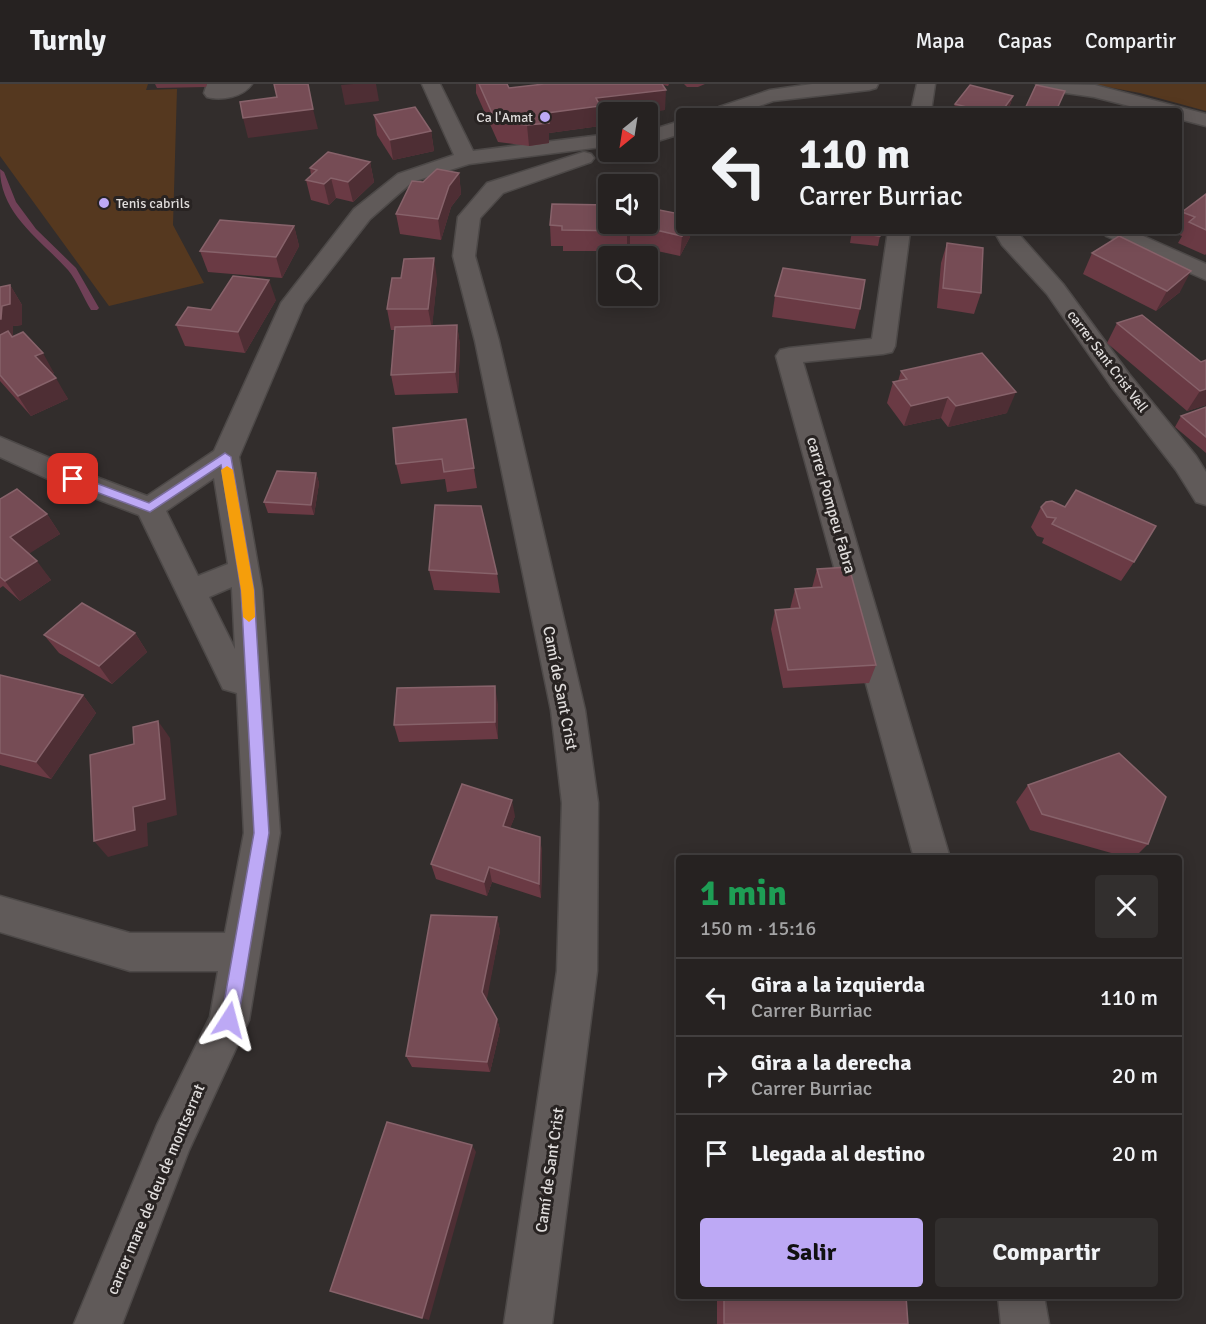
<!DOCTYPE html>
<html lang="es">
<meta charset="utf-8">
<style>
:root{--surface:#262221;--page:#322f2e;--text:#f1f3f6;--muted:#a4a4a5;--line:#423f3f;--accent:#bda9f5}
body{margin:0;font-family:Signika,sans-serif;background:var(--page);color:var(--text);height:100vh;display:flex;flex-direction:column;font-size:22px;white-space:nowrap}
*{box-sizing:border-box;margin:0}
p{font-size:20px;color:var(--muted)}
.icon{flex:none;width:33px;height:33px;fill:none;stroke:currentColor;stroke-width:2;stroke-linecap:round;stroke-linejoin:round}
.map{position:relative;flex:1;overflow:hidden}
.sheet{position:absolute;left:676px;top:771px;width:506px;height:444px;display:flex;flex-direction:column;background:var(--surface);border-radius:6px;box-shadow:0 3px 15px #0003,0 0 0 2px var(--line)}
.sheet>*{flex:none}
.top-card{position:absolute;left:676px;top:24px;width:506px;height:126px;border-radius:6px;box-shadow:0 3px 15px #0003,0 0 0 2px var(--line);background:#262221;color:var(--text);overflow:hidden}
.needle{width:39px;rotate:210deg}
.tools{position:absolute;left:598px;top:18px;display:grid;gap:12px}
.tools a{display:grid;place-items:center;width:60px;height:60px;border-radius:6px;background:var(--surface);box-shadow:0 3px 15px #0003,0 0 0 2px var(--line);font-size:30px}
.pin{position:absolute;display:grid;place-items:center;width:51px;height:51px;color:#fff;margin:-26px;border-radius:12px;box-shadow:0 3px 9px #0006}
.me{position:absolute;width:66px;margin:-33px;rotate:9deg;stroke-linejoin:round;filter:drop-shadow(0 0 4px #0008)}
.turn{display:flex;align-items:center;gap:21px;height:126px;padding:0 24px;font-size:27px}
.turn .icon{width:78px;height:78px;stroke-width:2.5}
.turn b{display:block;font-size:42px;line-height:51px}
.round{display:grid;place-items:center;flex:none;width:63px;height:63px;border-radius:6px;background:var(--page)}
.overview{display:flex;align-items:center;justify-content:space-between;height:102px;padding:0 24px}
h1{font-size:36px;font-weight:800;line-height:45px;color:#1e9e55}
.cta{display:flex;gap:12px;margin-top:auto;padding:12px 24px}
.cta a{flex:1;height:69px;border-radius:6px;background:var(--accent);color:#111;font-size:24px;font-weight:800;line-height:69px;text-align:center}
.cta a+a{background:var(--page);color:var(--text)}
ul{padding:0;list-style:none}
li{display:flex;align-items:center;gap:18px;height:78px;padding:0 24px;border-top:2px solid var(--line)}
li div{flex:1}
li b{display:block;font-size:22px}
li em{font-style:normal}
header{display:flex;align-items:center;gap:36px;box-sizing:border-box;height:84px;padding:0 30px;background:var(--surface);border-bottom:2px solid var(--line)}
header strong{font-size:28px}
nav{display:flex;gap:33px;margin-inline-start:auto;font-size:21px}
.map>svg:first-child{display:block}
</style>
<header>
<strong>Turnly</strong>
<nav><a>Mapa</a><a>Capas</a><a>Compartir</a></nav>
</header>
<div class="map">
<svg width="1206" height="1240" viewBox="0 0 1206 1240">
<rect width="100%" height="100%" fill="#322d2c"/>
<g fill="#55381f">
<path d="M0 0H148L146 6 177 5 173 141 204 199 109 222 0 72Z"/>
<path d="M1091 0H1206V27L1140 9Z"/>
</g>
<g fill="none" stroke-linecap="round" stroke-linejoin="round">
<path fill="#704057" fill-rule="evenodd" d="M0 85 4 88 16 118 36 145 76 184 99 224 97 226H91C83 213 77 197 68 186 41 156 0 130 0 85Z"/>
<g stroke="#4d4948" stroke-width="3">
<g id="minor">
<path d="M207 0H252C243 13 222 17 207 13L204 9Z"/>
<path d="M422 0H440L473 67 609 50V62L469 80 412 98 370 135 304 220 239 373 262 505 280 749 249 936 189 1066 122 1240H74L157 1041 210 933 218 887H130L0 848V812L130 849H225L244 749 237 609 223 605 139 431 63 402 0 373V353L83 388 147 412 214 367 281 219 354 125 398 90 454 71ZM214 394 228 480 198 492 166 427ZM232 503V505L235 565 209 513Z"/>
<path d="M812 0H878L876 4 869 6 773 17 745 27H716L719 23 770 6Z"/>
<path d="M917 0H935L931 27H911Z"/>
<path d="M1036 0 1095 1 1206 30V42L1179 35V27H1149L1094 13 1045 6 1038 4Z"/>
<path d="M680 37V50L648 60V47Z"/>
<path d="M584 68 591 70 594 74 591 78 503 109 480 134 475 172 499 257 585 626 598 719 597 887 552 1240H504L557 887 562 719 551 626 475 257 453 172 458 133 487 99Z"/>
<path d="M888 147H910L895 262 892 268 883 270 803 278 950 774H914L776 272 780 266 789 264 872 255Z"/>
<path d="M994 147H1016L1063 200 1129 290 1196 372 1206 388V421L1196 418 1176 386 1111 302 1047 210 1002 161Z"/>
<path d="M1103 147H1132L1206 180V196L1106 152Z"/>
<path d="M998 1212H1044L1049 1240H1001Z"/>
</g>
</g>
<use href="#minor" fill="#605a59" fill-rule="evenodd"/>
</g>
<g fill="#6a3a44">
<path d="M155 0H207L206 3 157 4Z"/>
<path d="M476 0H507L509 4 544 0H669L668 2 663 1 665 26 641 28H609L600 33V42L549 49V59L529 62 498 58 476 9Z"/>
<path d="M684 0H705L698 3H687Z"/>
<path d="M1013 12 1008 27H953L955 20Z"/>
<path d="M374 31 431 47 434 67 393 76 377 51Z"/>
<path d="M370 78 374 98 353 118 336 114 329 121 311 116 306 96 311 91 310 84Z"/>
<path d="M459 89 461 110 451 123 441 156 400 150 396 130 423 98Z"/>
<path d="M1206 110V170L1205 171 1178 159 1182 152 1172 148V147H1179V133L1182 128Z"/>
<path d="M657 125 690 153 680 172 630 161 627 167H563V162H551L550 141Z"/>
<path d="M294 142 299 162 282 194 208 188 200 167Z"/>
<path d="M778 147H808L807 152 778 148Z"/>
<path d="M852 147H881L878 162 850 159Z"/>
<path d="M947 159 981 209 974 230 937 224 941 179Z"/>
<path d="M1092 169 1180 208 1156 227 1083 190Z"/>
<path d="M437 195 432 242 457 241 460 261 458 309 395 311 391 291 395 246H391L387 225Z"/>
<path d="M10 201 22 221V241L13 242V253L54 289 52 290 68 315 31 332 0 297V203Z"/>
<path d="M775 212 860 225 855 245 772 233Z"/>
<path d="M276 216 245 269 185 262 176 241 211 226Z"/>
<path d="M1117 239 1201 278 1206 276V321L1187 327 1107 259Z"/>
<path d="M901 287 1007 329 948 343 941 334 904 342 887 319 893 298 898 297Z"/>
<path d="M1206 323V369L1175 343 1181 332Z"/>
<path d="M466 335 477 404 447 408 445 395 401 400 396 380Z"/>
<path d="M316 389 319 399 314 431 268 429 264 418Z"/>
<path d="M0 415 47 430 60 450 29 469 51 496 20 517 3 502 0 504Z"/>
<path d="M1041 423 1134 478 1121 497 1042 459 1044 454 1037 452 1031 443Z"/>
<path d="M817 485 876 581 869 599 783 604 771 545 775 526 790 525 795 505 812 504Z"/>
<path d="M429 486 497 490 500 509 434 506Z"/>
<path d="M135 549 147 568 112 600 59 569 44 551Z"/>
<path d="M0 591 83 611 96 629 51 695 0 681Z"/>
<path d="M498 620V655L399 658 394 641Z"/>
<path d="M1028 701 1148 760 1134 774H1129L1030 746 1016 718Z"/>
<path d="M515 732 510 744 540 753 542 769 541 814 492 798 487 812 436 795 431 780Z"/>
<path d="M497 833 500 847 486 916 497 935 500 946 490 988 412 983 406 972Z"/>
<path d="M717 1212H906L908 1240H717Z"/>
</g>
<g fill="#4e2e34">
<path d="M353 0H376L379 17 345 21 341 1Z"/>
<path d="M666 6 665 26 641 28H609V32L600 33V42L549 49V59L529 62 527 41 547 29 596 14Z"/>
<path d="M1013 12 1008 27H1002Z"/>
<path d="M313 25 318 45 248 54 243 34Z"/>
<path d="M431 47 434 67 393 76 390 56Z"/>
<path d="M370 78 374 98 353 118 348 98Z"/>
<path d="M459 89 461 110 451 123 441 156 438 135 449 102Z"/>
<path d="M331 94 336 114 329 121 324 100Z"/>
<path d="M658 105 657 125 649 124Z"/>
<path d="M630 140V161L627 167V147Z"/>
<path d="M294 142 299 162 282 194 276 173Z"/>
<path d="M684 147H691L690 153 680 172 682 152Z"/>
<path d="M434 174 437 195 432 245 428 225Z"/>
<path d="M1191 187 1180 208 1156 227 1167 207Z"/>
<path d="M269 196 276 216 245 269 238 248Z"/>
<path d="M10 201 22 221V241L13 242V255L0 258V235L2 222Z"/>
<path d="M457 241 460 261 458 309 455 288Z"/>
<path d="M43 269 54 289 47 293 35 272Z"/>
<path d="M56 294 68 315 31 332 18 312Z"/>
<path d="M1206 305V321L1187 327 1200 307Z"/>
<path d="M1016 308 1007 329 948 343 956 322Z"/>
<path d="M948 313 941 334 904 342 911 322Z"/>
<path d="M316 389 319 399 314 431 311 421Z"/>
<path d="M47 430 60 450 24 473 10 453Z"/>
<path d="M37 477 51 496 20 517 5 497Z"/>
<path d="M135 549 147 568 112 600 99 582Z"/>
<path d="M495 602 498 620V655L495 638Z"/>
<path d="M83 611 96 629 51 695 36 678Z"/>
<path d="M158 637 170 654 177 731 147 739 148 762 108 773 94 757 133 723Z"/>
<path d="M512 716 515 732 505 757 503 742Z"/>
<path d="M540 753 542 769 541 814 539 800Z"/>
<path d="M489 783 492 798 487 812 484 798Z"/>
<path d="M497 833 500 847 486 920 482 908Z"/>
<path d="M497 935 500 946 490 988 487 978Z"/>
<path d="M472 1061 476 1068 429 1236 422 1234Z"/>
</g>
<g fill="#764c55" stroke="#87626a" stroke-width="1.5">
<path d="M274 0H308L313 25 243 34 240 18 277 13Z"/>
<path d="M479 0H507L509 4 544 0H662L666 6 596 14 600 22 547 29 549 39 527 41 496 38Z"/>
<path d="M970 1 1013 12 1002 27H982L955 20Z"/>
<path d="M1036 1 1065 7 1056 27H1024Z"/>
<path d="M415 23 431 47 390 56 374 31Z"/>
<path d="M328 68 370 78 348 98 331 94 324 100 306 96 317 86 310 84Z"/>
<path d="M437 85 459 89 449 102 438 135 396 130 412 97 423 98Z"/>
<path d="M648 103 658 105 649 124 680 130V147H684L682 152 630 140 627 147 562 146V142L550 141 552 120 609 121V140H648Z"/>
<path d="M1206 110V146L1189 138 1195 133 1182 128Z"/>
<path d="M220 136 294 142 276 173 200 167Z"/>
<path d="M853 147H881L880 152 853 149Z"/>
<path d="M1119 152 1191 187 1167 207 1092 169Z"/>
<path d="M947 159 983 164 981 209 943 204Z"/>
<path d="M434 174 428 225H387L392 194H401L404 175Z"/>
<path d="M783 184 865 196 860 225 775 212Z"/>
<path d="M233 192 269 196 238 248 176 241 188 223 211 226Z"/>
<path d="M10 201V220L2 222 1 235H0V203Z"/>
<path d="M1142 231 1201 278 1206 276V305L1200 307 1117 239Z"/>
<path d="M457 241 455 288 391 291 395 243Z"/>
<path d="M8 247 12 253 23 248 43 269 35 272 56 294 18 312 0 291V251Z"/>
<path d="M982 269 1016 308 956 322 948 313 911 322 893 298 907 295 901 287Z"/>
<path d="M1206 323V353L1181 332Z"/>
<path d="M466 335 474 384 444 388 442 375 396 380 393 344Z"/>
<path d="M277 387 316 389 311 421 264 418Z"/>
<path d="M17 405 47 430 10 453 37 477 5 497 0 493V415Z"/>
<path d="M1076 406 1156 442 1134 478 1052 440 1056 434 1047 433 1041 423 1046 418 1052 417 1065 423Z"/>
<path d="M435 421 481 422 497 490 429 486Z"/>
<path d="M849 483 876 581 788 586 775 526 800 524 795 505 822 503 817 485Z"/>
<path d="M82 519 135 549 99 582 44 551Z"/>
<path d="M0 591 83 611 36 678 0 669Z"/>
<path d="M495 602V638L394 641 397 604Z"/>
<path d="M158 637 165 715 133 723 135 746 94 757 90 671 134 660 133 643Z"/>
<path d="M1119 669 1166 713 1148 760 1042 730 1028 701Z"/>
<path d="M462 700 512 716 503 742 540 753 539 800 489 783 484 798 431 780Z"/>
<path d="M431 831 497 833 482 908 497 935 487 978 406 972Z"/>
<path d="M387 1038 472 1061 422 1234 330 1207Z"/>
<path d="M724 1212H906L908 1240H724Z"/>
</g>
<path fill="#bda9f5" stroke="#7b6e9f" stroke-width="1.5" d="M225 369 231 373 254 506 269 749 238 936 235 942 229 944 223 942 221 936 254 749 241 506 221 381 150 428 69 398 67 395 69 392H77L149 419Z"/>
<path fill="#f59e0b" d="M227 382 233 386 254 506 255 533 249 538 243 533 241 506 221 386Z"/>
<g fill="#bda9f5" stroke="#282322" stroke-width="2">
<circle cx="545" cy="33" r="6"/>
<circle cx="104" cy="119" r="6"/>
</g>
<g text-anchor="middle" stroke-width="6" stroke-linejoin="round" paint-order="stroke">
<g font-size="14" fill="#dfdcdb" stroke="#282322" text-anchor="end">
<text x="533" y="38">Ca l'Amat</text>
<text x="116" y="124" text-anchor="start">Tenis cabrils</text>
</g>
<g font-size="14" fill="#dfdcdb" stroke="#282322">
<text transform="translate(1108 277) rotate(53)" y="5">carrer Sant Crist Vell</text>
</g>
<g font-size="16" fill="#dfdcdb" stroke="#282322">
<text transform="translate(832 421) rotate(74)" y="6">carrer Pompeu Fabra</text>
<text transform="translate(561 604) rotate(79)" y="6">Camí de Sant Crist</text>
<text transform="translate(549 1086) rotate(-82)" y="6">Camí de Sant Crist</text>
<text transform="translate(155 1105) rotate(-67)" y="6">carrer mare de deu de montserrat</text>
</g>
</g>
</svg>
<div class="tools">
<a><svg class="needle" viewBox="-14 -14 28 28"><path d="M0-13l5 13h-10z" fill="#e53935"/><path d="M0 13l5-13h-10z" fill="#a4a4a5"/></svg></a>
<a><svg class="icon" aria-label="sound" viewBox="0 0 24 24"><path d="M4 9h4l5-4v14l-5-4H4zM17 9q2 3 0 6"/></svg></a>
<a><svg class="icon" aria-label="search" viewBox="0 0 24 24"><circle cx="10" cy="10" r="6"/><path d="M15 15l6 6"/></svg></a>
</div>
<div class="pin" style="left:73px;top:395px;background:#d93025"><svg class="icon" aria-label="arrive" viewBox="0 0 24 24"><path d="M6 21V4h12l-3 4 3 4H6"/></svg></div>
<svg class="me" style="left:229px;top:936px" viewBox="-20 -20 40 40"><path d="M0-17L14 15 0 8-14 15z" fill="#bda9f5" stroke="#fff" stroke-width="4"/></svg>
<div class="top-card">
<div class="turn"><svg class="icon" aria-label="left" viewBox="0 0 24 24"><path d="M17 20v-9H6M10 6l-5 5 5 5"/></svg><div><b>110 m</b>Carrer Burriac</div></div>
</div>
<section class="sheet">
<div class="overview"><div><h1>1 min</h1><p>150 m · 15:16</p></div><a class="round"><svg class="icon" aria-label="close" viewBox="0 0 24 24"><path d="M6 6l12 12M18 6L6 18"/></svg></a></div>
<ul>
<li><svg class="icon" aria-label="left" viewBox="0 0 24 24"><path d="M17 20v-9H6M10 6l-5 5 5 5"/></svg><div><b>Gira a la izquierda</b><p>Carrer Burriac</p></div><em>110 m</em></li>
<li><svg class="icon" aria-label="right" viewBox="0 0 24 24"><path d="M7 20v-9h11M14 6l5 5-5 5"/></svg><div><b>Gira a la derecha</b><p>Carrer Burriac</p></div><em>20 m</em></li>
<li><svg class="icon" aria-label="arrive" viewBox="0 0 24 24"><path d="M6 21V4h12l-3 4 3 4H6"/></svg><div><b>Llegada al destino</b></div><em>20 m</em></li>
</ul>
<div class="cta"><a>Salir</a><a>Compartir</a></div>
</section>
</div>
